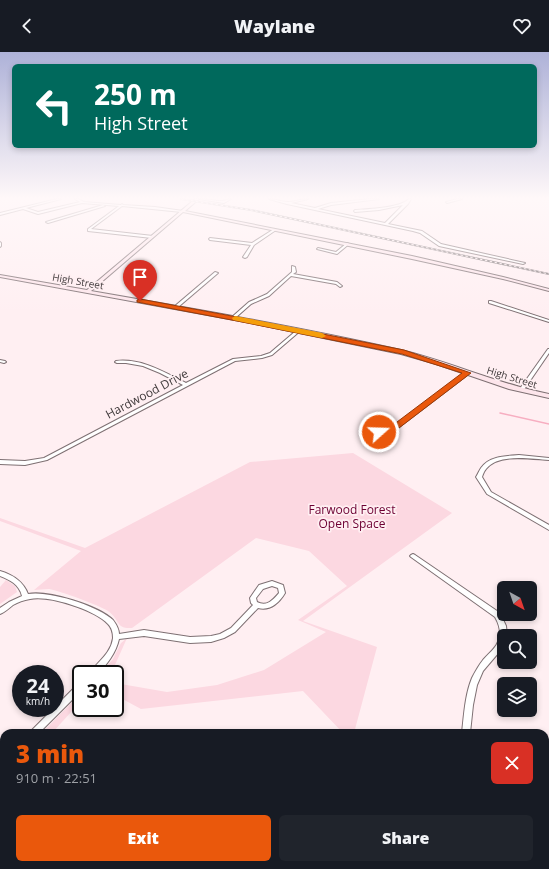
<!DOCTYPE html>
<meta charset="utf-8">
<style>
:root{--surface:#171b24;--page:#20242c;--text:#f1f3f6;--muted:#9ea1a6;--accent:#ea580c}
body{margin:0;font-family:"Open Sans",sans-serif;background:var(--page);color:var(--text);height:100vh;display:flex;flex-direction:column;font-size:15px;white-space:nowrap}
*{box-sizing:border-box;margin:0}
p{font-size:13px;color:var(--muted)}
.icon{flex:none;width:22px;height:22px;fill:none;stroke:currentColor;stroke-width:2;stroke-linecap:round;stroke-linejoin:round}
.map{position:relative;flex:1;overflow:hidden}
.drawer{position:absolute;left:0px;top:677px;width:549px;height:140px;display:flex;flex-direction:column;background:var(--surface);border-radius:12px 12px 0 0;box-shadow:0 2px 6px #0003}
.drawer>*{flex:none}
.hud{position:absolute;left:12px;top:12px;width:525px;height:84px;border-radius:6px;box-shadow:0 2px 6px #0003;background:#00695c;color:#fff;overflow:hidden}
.needle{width:26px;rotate:140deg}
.tools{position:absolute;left:497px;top:529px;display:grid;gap:8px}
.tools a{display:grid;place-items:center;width:40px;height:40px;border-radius:6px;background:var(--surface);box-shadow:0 2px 6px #0003;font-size:20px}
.speed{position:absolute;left:12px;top:613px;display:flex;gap:8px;font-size:20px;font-weight:700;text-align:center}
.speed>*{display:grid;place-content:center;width:52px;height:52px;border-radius:50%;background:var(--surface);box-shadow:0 2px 6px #0003;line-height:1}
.speed small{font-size:10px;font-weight:400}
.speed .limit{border:2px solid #111;border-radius:6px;background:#fff;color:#111}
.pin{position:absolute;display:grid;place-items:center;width:34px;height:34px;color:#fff;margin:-41px -17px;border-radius:50% 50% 50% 0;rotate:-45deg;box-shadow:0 0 4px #0007}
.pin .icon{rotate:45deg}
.me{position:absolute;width:44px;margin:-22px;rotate:70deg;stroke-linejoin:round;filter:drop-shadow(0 0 3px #0008)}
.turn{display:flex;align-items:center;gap:14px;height:84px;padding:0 16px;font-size:18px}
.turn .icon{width:52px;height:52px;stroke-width:2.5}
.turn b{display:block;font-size:28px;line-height:34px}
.round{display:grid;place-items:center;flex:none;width:42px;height:42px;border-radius:6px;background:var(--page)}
.summary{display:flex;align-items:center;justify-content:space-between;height:68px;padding:0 16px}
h1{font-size:24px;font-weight:800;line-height:30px;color:var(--accent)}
.cta{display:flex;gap:8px;margin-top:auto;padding:8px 16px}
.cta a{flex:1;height:46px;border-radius:6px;background:var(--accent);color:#fff;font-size:16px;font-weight:800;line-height:46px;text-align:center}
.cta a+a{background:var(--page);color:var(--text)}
header{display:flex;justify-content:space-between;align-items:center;height:52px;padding:0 16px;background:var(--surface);font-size:18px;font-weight:800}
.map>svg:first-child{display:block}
</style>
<header><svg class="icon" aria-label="back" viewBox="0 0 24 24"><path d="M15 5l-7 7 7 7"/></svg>Waylane<svg class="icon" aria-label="heart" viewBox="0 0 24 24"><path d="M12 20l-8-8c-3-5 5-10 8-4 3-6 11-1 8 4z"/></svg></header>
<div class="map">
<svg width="549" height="817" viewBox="0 0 549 817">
<rect width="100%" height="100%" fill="#ffeff2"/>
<g fill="#fcd8e1">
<path d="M353 401 452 461 303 569 377 595 354 681H343L303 639 141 657 115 643V631L167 640 217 633 264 618 326 580 298 568 347 534 309 499 256 486 132 576C115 577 120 567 108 559 99 553 60 539 49 537 44 537 39 538 34 538L81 499 0 469V466L85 496 250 410Z"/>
<path d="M6 528 15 534 17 540 0 552V535Z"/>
<path d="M127 586 111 622H100L113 607 121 591Z"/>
<path d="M81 641V649L52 681H42Z"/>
<path d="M0 800 4 802V813H35L45 817 98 813H318L317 817H11L0 814Z"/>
</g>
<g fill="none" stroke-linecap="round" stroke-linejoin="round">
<path stroke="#f7aec1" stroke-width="1.5" d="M500 361 549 372"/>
<g stroke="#7e7073" stroke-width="2">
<g id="minor">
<path d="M57 147H61L26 156 38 160 80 150 75 147H78L84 150 121 153 122 152 123 153 155 155 183 159 182 160 122 154 91 177 153 184V185L152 186 88 179V177L119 154 82 151 38 162 23 157 0 163V161Z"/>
<path d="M199 147C207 147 214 149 222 149 225 149 228 147 231 147L224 151Z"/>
<path d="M269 147C275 147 282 150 288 150 295 150 301 147 308 147L291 151 315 156 331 151 370 147H379L331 153 318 157 385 171 403 153 379 158 355 160 354 159 355 158C368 157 400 156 409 147H411L408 152 388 172 422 179 441 192 525 211 523 212 439 194 420 181 413 179 287 152Z"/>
<path d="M457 147H462L447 151 446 150Z"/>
<path d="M103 153 105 154 48 171 46 170Z"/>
<path d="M274 177 276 178 254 193 247 205 245 206 243 205 251 193 210 188 209 187 210 186 252 191Z"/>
<path d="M0 190 1 191V194L0 195Z"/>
<path d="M347 191 349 192 337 202 317 197 318 196 336 200Z"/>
<path d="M292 214 295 215 296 220 293 222 337 230 342 234 340 235 336 232 291 224 269 244 251 252 234 267H232V265L249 250 267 242 292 220Z"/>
<path d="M215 220 218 221 177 256H175V254Z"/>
<path d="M489 249H491L549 268V270L489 251Z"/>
<path d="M297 278H298L300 279 272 303 262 306 235 309 47 408 25 413 0 412V408L25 409 44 406 183 333 160 321 143 314 126 311H117L115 310 116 309C141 306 164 320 186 331L233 307 261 304 270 301Z"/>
<path d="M548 297H549V301L523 339H519V338Z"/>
<path d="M0 308 5 309 6 310 4 311 0 310Z"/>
<path d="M467 320H469L470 321 394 379 386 382 377 381V380L379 379H385L390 377Z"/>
<path d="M519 403 549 406V408C531 407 498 401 486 417 484 419 483 422 482 425L491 440 549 473V478L487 442 476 425C478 422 479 419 481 416 489 404 506 404 519 403Z"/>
<path d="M413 502 415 503 500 561 506 574 507 583V584H504V592L500 599 483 619 477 633 473 653 470 681H462C464 663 465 643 472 626 475 620 479 613 483 608 490 600 500 593 500 582 500 576 498 570 495 565L411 505 410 504 411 503Z"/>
<path d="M0 519C13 523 23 529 28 542 48 538 99 554 113 568 116 572 119 577 119 582L144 578 190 585 211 584 220 582 231 576 253 553 251 551 250 546 259 533 272 529 283 533 285 541C279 551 270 559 258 556L235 580 224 586 211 590 190 591 144 584 119 587C116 601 107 612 98 622H89C97 610 111 602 113 586 113 581 112 576 108 572 95 558 49 543 30 547 24 548 18 550 13 553 9 556 5 560 0 562V556L9 550 22 544C19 532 10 528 0 524ZM272 534 278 536 279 541C273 548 267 555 257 550L256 546 263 537Z"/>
<path d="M530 554H533L534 556 533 558H530Z"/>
<path d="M81 631V639L39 681H30L31 679 54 656H55V655L78 632Z"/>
<path d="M4 707V716L0 719V710Z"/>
<path d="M447 813H455L454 817H446Z"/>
</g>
</g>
<g stroke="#7e7073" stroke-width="2">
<path id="secondary" d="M195 147H199L185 159 412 204 503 225 549 237V239L503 227 412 207 183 160 91 239C195 257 299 275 401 298 451 310 498 332 549 342V346L509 337 436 312 401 302 251 271 0 225V223L87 238Z"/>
</g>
<use href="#minor" fill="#fff" fill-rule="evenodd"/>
<use href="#secondary" fill="#fde5eb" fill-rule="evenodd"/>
<g stroke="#82797b" stroke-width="2">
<path id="rail" d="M181 147 251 158 549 222"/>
</g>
<use href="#rail" stroke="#ffeff2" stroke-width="1" stroke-dasharray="2.5" stroke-linecap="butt"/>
</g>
<linearGradient id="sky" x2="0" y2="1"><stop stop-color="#aeb2d8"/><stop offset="0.56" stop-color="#fff8f9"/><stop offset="1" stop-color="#fff8f9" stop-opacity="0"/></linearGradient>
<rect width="549" height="261" fill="url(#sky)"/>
<path fill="#ea580c" stroke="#983908" d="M140 247 237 265 404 298 471 321 395 379C389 383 380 386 375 380L376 379 385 378 389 376 462 321 402 302 237 269 137 250V248Z"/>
<path fill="#f59e0b" d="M235 264 322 281 326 284 322 286 233 268 232 266Z"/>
<g text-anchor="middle" stroke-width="3.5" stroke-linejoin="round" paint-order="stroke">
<g font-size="10" fill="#403a3b" stroke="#ffeff2">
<text transform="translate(78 229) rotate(10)" y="4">High Street</text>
<text transform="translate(512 325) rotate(17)" y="4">High Street</text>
</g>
<g font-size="12" fill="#403a3b" stroke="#ffeff2">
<text transform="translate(147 342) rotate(-28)" y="4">Hardwood Drive</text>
</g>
<g font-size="12" fill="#6d0033" stroke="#ffeff2">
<text x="352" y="462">Farwood Forest<tspan x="352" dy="14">Open Space</tspan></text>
</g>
</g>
</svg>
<div class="tools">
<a><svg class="needle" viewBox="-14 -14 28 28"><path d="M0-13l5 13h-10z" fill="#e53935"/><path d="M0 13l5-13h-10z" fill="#9ea1a6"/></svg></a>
<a><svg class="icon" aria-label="search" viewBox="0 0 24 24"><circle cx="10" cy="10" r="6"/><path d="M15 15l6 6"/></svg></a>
<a><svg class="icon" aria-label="layers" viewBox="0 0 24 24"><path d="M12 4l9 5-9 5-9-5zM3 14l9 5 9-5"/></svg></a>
</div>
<div class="speed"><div>24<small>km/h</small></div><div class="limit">30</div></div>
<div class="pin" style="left:140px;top:249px;background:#d93025"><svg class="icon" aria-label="arrive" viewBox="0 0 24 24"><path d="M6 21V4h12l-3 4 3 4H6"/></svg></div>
<svg class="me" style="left:379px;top:380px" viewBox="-20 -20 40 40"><circle r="17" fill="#ea580c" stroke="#fff" stroke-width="3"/><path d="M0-11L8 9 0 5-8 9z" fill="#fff"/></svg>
<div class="hud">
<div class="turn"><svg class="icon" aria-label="left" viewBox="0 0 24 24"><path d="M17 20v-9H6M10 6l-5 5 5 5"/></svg><div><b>250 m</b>High Street</div></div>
</div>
<section class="drawer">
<div class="summary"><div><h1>3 min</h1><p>910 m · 22:51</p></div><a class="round" style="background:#d93025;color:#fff"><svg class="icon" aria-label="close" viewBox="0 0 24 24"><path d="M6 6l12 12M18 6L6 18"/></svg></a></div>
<div class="cta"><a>Exit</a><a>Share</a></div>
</section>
</div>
